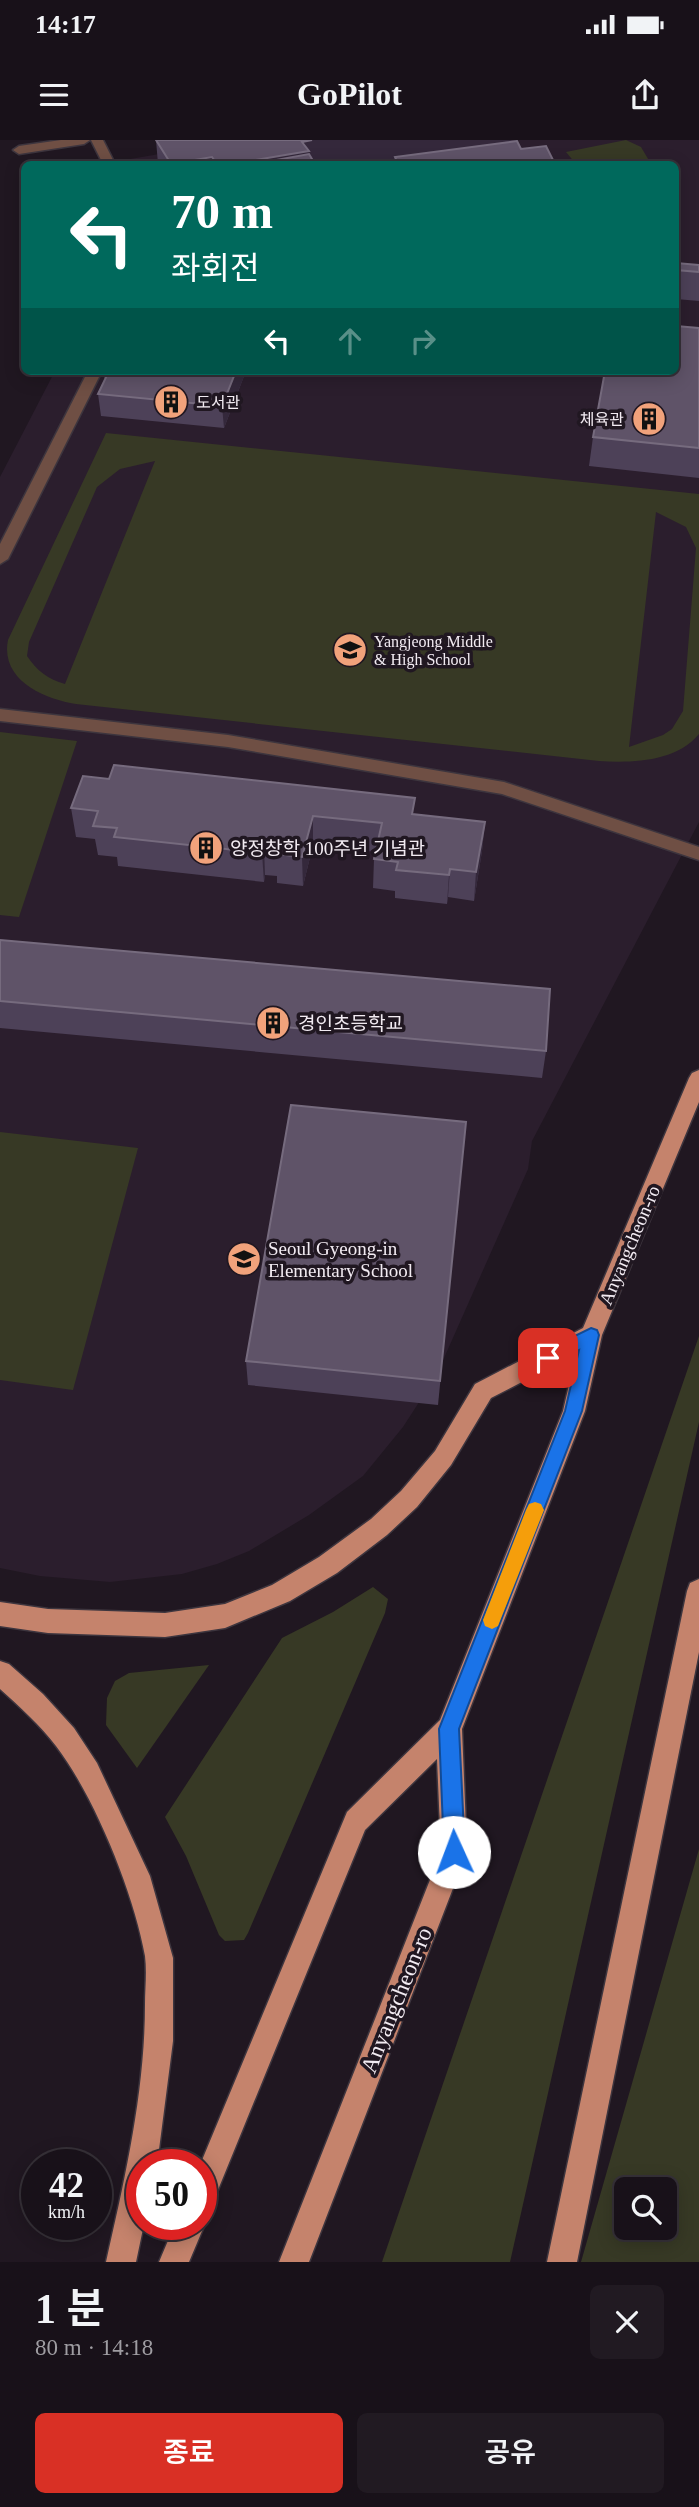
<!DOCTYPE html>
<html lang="ko">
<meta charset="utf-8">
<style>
:root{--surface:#181119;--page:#211a22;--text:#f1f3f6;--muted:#9f9da2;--line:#363138;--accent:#d93025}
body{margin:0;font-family:"Times New Roman","Noto Sans KR",serif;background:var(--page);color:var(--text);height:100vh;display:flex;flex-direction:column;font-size:26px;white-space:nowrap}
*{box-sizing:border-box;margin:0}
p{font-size:23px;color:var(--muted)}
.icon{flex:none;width:38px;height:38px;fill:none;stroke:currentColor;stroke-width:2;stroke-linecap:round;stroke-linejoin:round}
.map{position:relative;height:2122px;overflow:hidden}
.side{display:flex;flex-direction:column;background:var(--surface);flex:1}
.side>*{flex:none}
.banner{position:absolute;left:21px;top:21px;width:658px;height:214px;border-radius:10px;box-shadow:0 4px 18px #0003,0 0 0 2px var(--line);background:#00695c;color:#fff;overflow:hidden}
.controls{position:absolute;left:614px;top:2037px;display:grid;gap:14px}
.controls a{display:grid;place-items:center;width:63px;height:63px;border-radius:10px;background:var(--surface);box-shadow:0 4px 18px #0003,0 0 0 2px var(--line);font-size:35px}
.speed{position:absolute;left:21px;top:2009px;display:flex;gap:14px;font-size:35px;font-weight:700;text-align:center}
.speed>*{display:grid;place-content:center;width:91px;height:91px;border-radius:50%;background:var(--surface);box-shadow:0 4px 18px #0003,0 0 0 2px var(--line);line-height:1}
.speed small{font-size:18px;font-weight:400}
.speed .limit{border:10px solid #d22;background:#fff;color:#111}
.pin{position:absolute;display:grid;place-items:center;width:60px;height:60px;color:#fff;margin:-30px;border-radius:14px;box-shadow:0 4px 10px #0006}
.me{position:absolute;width:77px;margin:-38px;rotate:358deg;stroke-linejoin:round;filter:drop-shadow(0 0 5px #0008)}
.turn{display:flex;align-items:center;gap:24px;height:147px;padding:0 35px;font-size:32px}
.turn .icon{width:91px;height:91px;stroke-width:2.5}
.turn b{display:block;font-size:49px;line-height:60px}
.lanes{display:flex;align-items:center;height:66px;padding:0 35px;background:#0003;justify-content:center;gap:35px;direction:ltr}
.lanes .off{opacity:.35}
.round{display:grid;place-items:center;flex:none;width:74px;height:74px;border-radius:10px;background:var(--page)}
.head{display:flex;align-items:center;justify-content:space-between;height:119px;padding:0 35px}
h1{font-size:42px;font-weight:600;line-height:52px}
.cta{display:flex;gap:14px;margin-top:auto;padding:14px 35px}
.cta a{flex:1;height:80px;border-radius:10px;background:var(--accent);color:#fff;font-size:28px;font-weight:600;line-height:80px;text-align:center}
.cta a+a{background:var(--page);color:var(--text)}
.status{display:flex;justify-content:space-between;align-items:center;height:49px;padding:0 35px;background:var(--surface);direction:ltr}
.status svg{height:19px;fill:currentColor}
header{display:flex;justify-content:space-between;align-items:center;height:91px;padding:0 35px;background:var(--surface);font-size:32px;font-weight:600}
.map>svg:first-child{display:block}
</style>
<div class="status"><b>14:17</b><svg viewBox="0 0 49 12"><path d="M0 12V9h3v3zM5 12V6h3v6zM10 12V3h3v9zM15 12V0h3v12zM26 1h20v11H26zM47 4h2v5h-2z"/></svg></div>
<header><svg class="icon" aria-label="menu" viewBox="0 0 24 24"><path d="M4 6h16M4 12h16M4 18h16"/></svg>GoPilot<svg class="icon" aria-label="share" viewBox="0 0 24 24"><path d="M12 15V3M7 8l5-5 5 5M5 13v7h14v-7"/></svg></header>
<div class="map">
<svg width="699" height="2122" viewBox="0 0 699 2122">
<rect width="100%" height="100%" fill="#201721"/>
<path fill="#2b1e2d" d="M241 0H699V682L532 1001 528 1029 436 1236 403 1287 363 1336 309 1375 249 1411 217 1424 182 1434 110 1442 40 1436 0 1428V337L55 231H676V24H101Z"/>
<g fill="#373925" fill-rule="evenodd">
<path d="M626 0 641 7 651 24H576L566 12Z"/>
<path d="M106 293 699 354V594C676 622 632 623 599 621L76 564C44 559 0 540 8 500ZM155 321 65 544C48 539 37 531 27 516L29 502 97 347 120 329ZM656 372 686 387 696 408 683 571 672 589 663 595 629 607Z"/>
<path d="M0 592 77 601 19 777 0 775Z"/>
<path d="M0 992 138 1008 73 1250 0 1240Z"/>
<path d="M699 1196V1282L510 2122H382Z"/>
<path d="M373 1447 388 1459 385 1473 248 1793 244 1800 225 1801 219 1795 186 1716 165 1677 282 1498 333 1472Z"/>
<path d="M209 1525 137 1628 106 1585 107 1558 115 1541 129 1533Z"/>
<path d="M699 1709V2122H581ZM626 2049H665V2088H626Z"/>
</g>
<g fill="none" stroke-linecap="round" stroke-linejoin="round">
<g stroke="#3d353e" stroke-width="3">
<g id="minor">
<path d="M61 0H90L84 4 19 14 13 10 19 6Z"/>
<path d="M91 0H103L115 24H103Z"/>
<path d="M88 231H102L8 419 0 424V404Z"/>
<path d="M0 569 228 595 504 642 699 707V720L502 654 228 607 0 581Z"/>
</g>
</g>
<g stroke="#3d353e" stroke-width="3">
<g id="major">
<path d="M699 930V962L602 1195 585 1271 462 1589 467 1712 309 2122H279L441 1712 437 1619 365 1690 211 2067 201 2072 200 2025 347 1672 440 1580 563 1271 576 1214 491 1258 451 1325 417 1367 387 1395 337 1433 290 1461 225 1488 165 1497 48 1493 0 1486V1462L48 1469 165 1473 225 1464 272 1445 319 1417 371 1379 401 1351 435 1311 475 1244 583 1188 689 938 692 933Z"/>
<path d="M699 1439V1512L577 2122H547L687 1451 690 1443Z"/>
<path d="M0 1521 9 1524 43 1554 74 1588 97 1623 150 1736 173 1818V1901L157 2025H142V2084H144L136 2122H106C125 2038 145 1952 145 1864 145 1849 147 1832 145 1816 134 1754 95 1657 56 1606 40 1585 20 1567 0 1549Z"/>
<path d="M201 2075 205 2084 189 2122H159L175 2084H201Z"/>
</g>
</g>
<use href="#minor" fill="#6f4f44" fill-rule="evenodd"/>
<use href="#major" fill="#c5836c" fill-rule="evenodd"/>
</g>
<g fill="#4d4158">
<path d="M156 0H516L487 5 521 9 555 24H394L395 21 373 24H158Z"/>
<path d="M676 123 699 125V161L676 159Z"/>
<path d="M699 188V338L589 326 593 297Z"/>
<path d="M103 231H246L224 288 101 276 98 254 105 240Z"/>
<path d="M71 668 415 675 485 682 482 711 474 761 448 757 447 764 395 758V751L373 748 374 719 376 712 313 705 303 746 277 743V736L265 735 264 742 118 726 117 717 98 715 95 699 76 697Z"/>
<path d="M0 800 546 911 542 938 0 888Z"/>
<path d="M466 982 438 1265 248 1245 246 1221Z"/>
</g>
<g fill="#34283b">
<path d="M312 0H516L397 21 395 17V21L374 24H231L302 2Z"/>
<path d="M212 17 213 24H171Z"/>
<path d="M236 231H246L224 288 222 266Z"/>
<path d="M313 676V705L303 746 302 717Z"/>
<path d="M485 682 482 711 474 761 476 732Z"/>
<path d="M264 706 265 735 264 742 262 713Z"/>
<path d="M450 729 448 757 447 764 449 735Z"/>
</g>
<g fill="#5f5368" stroke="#766b7e" stroke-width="2">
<path d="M156 0H312L302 2 309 11 231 24H217L212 17 171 24Z"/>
<path d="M517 1 521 9 546 6 555 24H398L395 17Z"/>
<path d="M309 14 315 24H254Z"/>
<path d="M676 123 699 125V132L676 130Z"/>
<path d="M676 186 699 188V308L593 297 605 231H676Z"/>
<path d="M109 231H236L222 266 98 254Z"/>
<path d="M114 625 415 658 412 674 485 682 476 732 450 729 449 735 396 730 398 722 374 719 382 683 313 676 302 717 276 714 278 708 264 706 262 713 114 697 117 688 93 686 98 671 71 668 83 636 109 639Z"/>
<path d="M0 800 550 849 546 911 0 861Z"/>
<path d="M291 965 466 982 440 1241 246 1221Z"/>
</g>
<path fill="#1a73e8" stroke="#114b97" stroke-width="2" d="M591 1188 597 1190 599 1195 582 1271 459 1589 465 1712 462 1719 454 1722 447 1719 444 1712 439 1589 565 1271 579 1210 548 1225 542 1223 539 1218 542 1212Z"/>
<path fill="#f59e0b" d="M535 1362 541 1364 544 1370 498 1486 492 1489 485 1486 483 1480 526 1370 529 1364Z"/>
<defs>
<g id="building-disc" transform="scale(1.75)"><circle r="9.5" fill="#f1a27b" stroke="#201721"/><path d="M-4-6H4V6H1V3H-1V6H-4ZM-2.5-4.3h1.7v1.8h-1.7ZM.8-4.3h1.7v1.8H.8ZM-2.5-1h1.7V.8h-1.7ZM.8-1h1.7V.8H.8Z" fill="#111"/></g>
<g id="school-disc" transform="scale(1.75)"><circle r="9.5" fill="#f1a27b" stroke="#201721"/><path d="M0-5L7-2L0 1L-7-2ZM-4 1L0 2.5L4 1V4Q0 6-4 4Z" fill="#111"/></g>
</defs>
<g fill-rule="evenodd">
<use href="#building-disc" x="171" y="262"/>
<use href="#building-disc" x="649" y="279"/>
<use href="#school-disc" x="350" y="510"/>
<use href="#building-disc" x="206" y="708"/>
<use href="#building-disc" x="273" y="883"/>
<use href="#school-disc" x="244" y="1119"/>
</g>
<g text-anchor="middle" stroke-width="7" stroke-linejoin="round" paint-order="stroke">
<g font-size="16" fill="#f2ebf2" stroke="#201721" text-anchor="start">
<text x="196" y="268">도서관</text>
<text x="624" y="285" text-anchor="end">체육관</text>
<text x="374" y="507">Yangjeong Middle<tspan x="374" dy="18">&amp; High School</tspan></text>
</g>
<g font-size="19" fill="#f2ebf2" stroke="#201721" text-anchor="start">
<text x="230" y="715">양정창학 100주년 기념관</text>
<text x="298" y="890">경인초등학교</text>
<text x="268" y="1115">Seoul Gyeong-in<tspan x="268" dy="22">Elementary School</tspan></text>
</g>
<g font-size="19" fill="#f2ebf2" stroke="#201721">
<text transform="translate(629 1105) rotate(-67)" y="7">Anyangcheon-ro</text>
</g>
<g font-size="23" fill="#f2ebf2" stroke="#201721">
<text transform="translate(396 1860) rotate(-68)" y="8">Anyangcheon-ro</text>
</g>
</g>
</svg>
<div class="controls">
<a><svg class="icon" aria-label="search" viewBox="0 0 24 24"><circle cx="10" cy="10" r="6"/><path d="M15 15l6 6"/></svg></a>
</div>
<div class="speed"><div>42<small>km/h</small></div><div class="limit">50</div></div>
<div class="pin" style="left:548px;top:1218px;background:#d93025"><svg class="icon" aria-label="arrive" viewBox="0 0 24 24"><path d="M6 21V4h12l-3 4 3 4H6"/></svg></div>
<svg class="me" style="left:454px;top:1712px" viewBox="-20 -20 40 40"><circle r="19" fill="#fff"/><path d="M0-13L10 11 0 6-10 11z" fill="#1a73e8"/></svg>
<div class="banner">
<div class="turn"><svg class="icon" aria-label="left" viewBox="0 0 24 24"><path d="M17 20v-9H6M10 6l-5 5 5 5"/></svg><div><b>70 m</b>좌회전</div></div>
<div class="lanes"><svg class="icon" aria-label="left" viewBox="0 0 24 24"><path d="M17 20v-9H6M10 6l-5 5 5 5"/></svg><svg class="icon off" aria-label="ahead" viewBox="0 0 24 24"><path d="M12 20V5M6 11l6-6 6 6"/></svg><svg class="icon off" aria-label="right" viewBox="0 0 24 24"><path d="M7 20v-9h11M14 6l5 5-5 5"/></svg></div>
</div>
</div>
<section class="side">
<div class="head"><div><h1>1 분</h1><p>80 m · 14:18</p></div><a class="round"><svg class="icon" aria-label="close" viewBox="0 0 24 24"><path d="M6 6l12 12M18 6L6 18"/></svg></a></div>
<div class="cta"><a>종료</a><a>공유</a></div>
</section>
